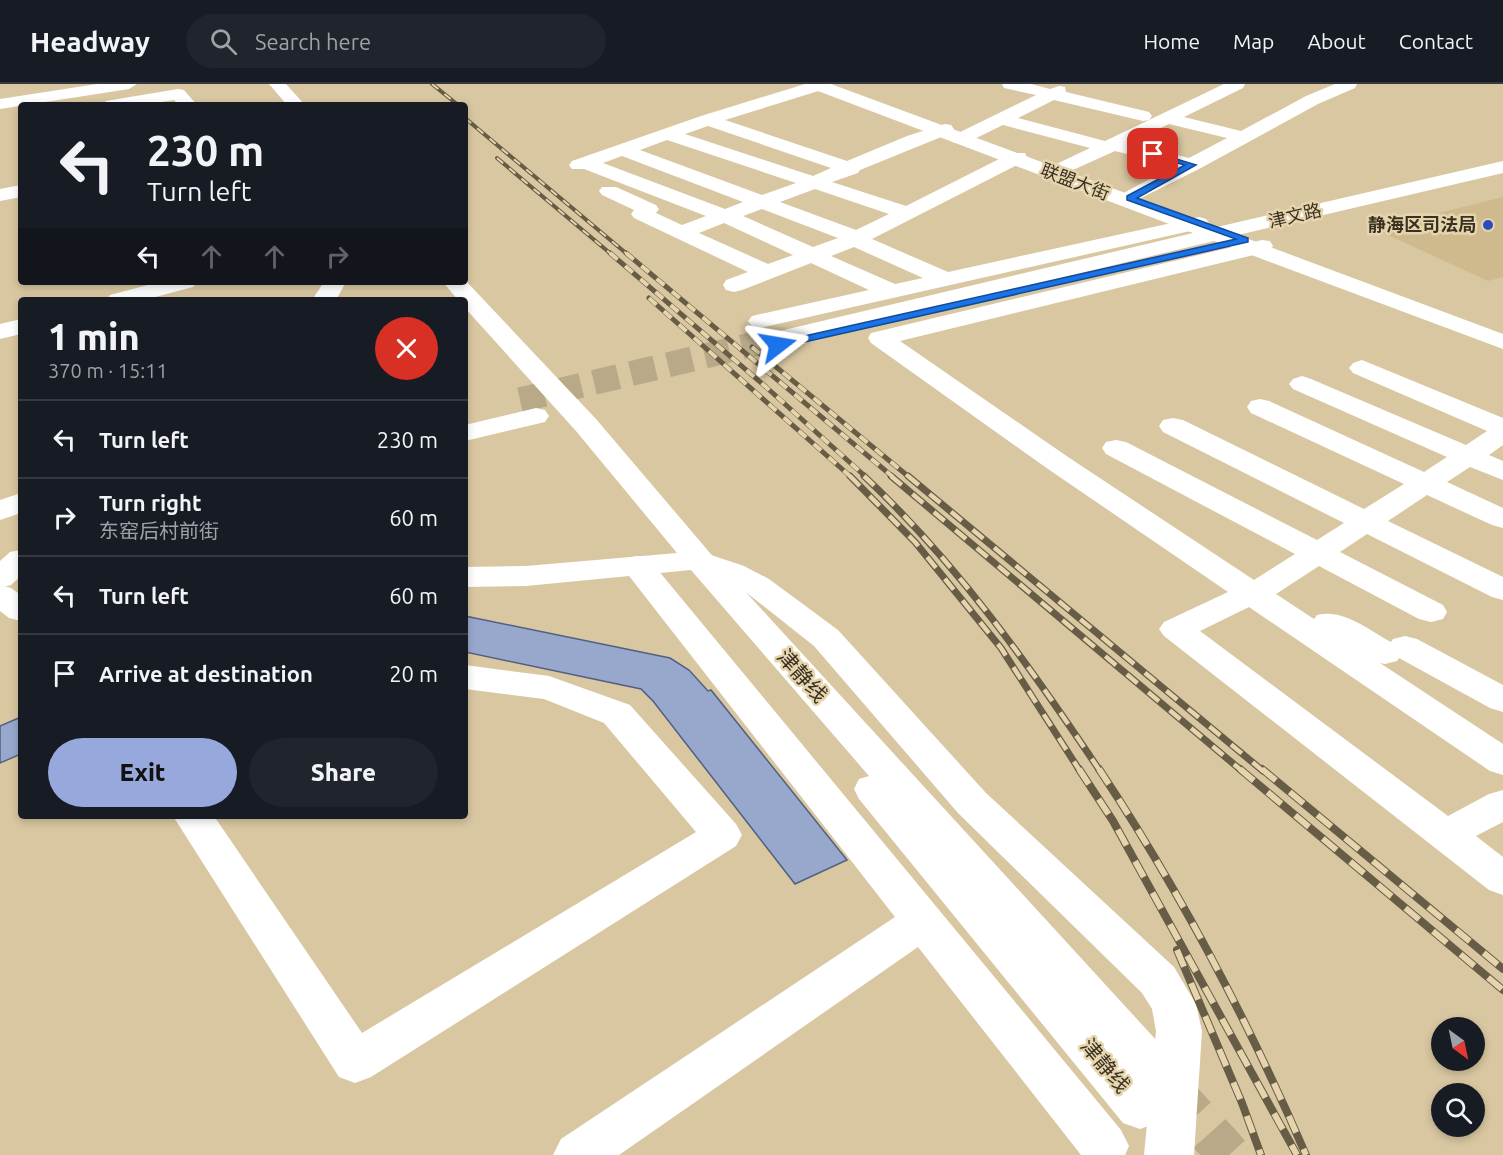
<!DOCTYPE html>
<meta charset="utf-8">
<style>
:root{--surface:#171b24;--page:#20242c;--text:#f1f3f6;--muted:#9ea1a6;--line:#363941;--accent:#97a8dc}
body{margin:0;font-family:Ubuntu,"Noto Sans SC",sans-serif;background:var(--page);color:var(--text);height:100vh;display:flex;flex-direction:column;font-size:22px;white-space:nowrap}
*{box-sizing:border-box;margin:0}
p{font-size:20px;color:var(--muted)}
.icon{flex:none;width:33px;height:33px;fill:none;stroke:currentColor;stroke-width:2;stroke-linecap:round;stroke-linejoin:round}
.map{position:relative;flex:1;overflow:hidden}
.panel{position:absolute;left:18px;top:213px;width:450px;height:522px;display:flex;flex-direction:column;background:var(--surface);border-radius:6px;box-shadow:0 3px 9px #0003}
.panel>*{flex:none}
.guide{position:absolute;left:18px;top:18px;width:450px;height:183px;border-radius:6px;box-shadow:0 3px 9px #0003;background:#171b24;color:var(--text);overflow:hidden}
.needle{width:39px;rotate:147deg}
.controls{position:absolute;left:1431px;top:933px;display:grid;gap:12px}
.controls a{display:grid;place-items:center;width:54px;height:54px;border-radius:50%;background:var(--surface);box-shadow:0 3px 9px #0003;font-size:30px}
.pin{position:absolute;display:grid;place-items:center;width:51px;height:51px;color:#fff;margin:-26px;border-radius:12px;box-shadow:0 3px 9px #0006}
.me{position:absolute;width:66px;margin:-33px;rotate:76deg;stroke-linejoin:round;filter:drop-shadow(0 0 4px #0008)}
.turn{display:flex;align-items:center;gap:21px;height:126px;padding:0 30px;font-size:27px}
.turn .icon{width:78px;height:78px;stroke-width:2.5}
.turn b{display:block;font-size:42px;line-height:51px}
.lanes{display:flex;align-items:center;height:57px;padding:0 30px;background:#0003;justify-content:center;gap:30px;direction:ltr}
.lanes .off{opacity:.35}
.round{display:grid;place-items:center;flex:none;width:63px;height:63px;border-radius:32px;background:var(--page)}
.head{display:flex;align-items:center;justify-content:space-between;height:102px;padding:0 30px}
h1{font-size:36px;font-weight:800;line-height:45px}
.button{display:flex;gap:12px;margin-top:auto;padding:12px 30px}
.button a{flex:1;height:69px;border-radius:36px;background:var(--accent);color:#111;font-size:24px;font-weight:800;line-height:69px;text-align:center}
.button a+a{background:var(--page);color:var(--text)}
ul{padding:0;list-style:none}
li{display:flex;align-items:center;gap:18px;height:78px;padding:0 30px;border-top:2px solid var(--line)}
li div{flex:1}
li b{display:block;font-size:22px}
li em{font-style:normal}
header{display:flex;align-items:center;gap:36px;box-sizing:border-box;height:84px;padding:0 30px;background:var(--surface);border-bottom:2px solid var(--line)}
header strong{font-size:28px}
nav{display:flex;gap:33px;margin-inline-start:auto;font-size:21px}
.search{width:420px;height:54px;background:var(--page);display:flex;align-items:center;gap:15px;box-sizing:border-box;padding:0 21px;border-radius:33px;color:var(--muted);font-size:22px}
.map>svg:first-child{display:block}
</style>
<header>
<strong>Headway</strong>
<div class="search"><svg class="icon" aria-label="search" viewBox="0 0 24 24"><circle cx="10" cy="10" r="6"/><path d="M15 15l6 6"/></svg>Search here</div>
<nav><a>Home</a><a>Map</a><a>About</a><a>Contact</a></nav>
</header>
<div class="map">
<svg width="1503" height="1071" viewBox="0 0 1503 1071">
<rect width="100%" height="100%" fill="#d9c7a1"/>
<path fill="#cfba8d" d="M1503 113V193L1488 197 1375 145Z"/>
<g fill="#98a8cc" stroke="#516080" stroke-width="1.5">
<path d="M465 532 670 574 689 586 708 607 711 606 847 776 795 800 653 617 641 605 465 568Z"/>
<path d="M21 633V670L0 679V642Z"/>
</g>
<g fill="none" stroke-linecap="round" stroke-linejoin="round">
<path stroke="#b9a988" stroke-width="25" stroke-dasharray="25 13" stroke-linecap="butt" d="M520 316 772 256"/>
<path stroke="#b9a988" stroke-width="43" stroke-dasharray="43 22" stroke-linecap="butt" d="M1166 1001 1229 1071"/>
<g fill="#fff" fill-rule="evenodd">
<path d="M97 0H137L129 5 0 25V15Z"/>
<path d="M805 0H830L828 4 725 36 847 77 907 52 945 40 951 41 954 45 951 49 860 86 858 89 832 98 906 122 1011 69H1025L1027 73 1025 77 872 155 948 188 1199 133 1206 135 1209 139 1206 143 1199 145 760 244 752 242 748 237 752 232 869 206 811 179 742 206 734 208 726 206 723 201 726 196 748 188 634 134 631 130 634 126 602 111 599 107 602 103H616L656 121 659 125 656 129 682 141 706 132 584 85H572L569 81 572 77 701 32ZM708 42 831 84 813 92 685 50ZM667 56 796 99 762 111 640 66ZM622 72 743 118 725 125 603 79ZM815 105 889 130 856 146 780 118ZM762 125 838 154 813 163 743 132ZM724 139 793 171 768 180 699 149ZM854 163 923 194 895 200 831 172Z"/>
<path d="M1002 0H1031L1050 5 1059 2 1065 3 1066 8 1149 28 1152 32 1149 36 1224 0H1245L1243 4 1184 33 1241 47 1306 12 1335 0H1357L1355 4 1318 20 1199 85 1125 122 1118 120 1115 116 1118 112 1174 82 1115 67 1053 95 1046 93 1043 89 1046 85 1090 64 1003 41 966 59H954L951 55 954 51 1036 11 1004 4ZM1054 16 1143 37 1149 36 1105 57 1018 34ZM1169 40 1227 54 1189 74 1129 59Z"/>
<path d="M178 5 184 6 197 21H179L174 16 143 21H103L106 17Z"/>
<path d="M21 101V113L0 117V105Z"/>
<path d="M1262 156 1270 157 1273 162 1270 167 900 257 1068 373 1254 496 1295 470 1106 370 1102 364 1106 358 1116 356 1126 358 1317 456 1344 439 1163 348 1159 342 1163 336 1173 334 1183 336 1364 425 1404 400 1251 329 1247 323 1251 317 1260 315 1269 317 1424 388 1447 373 1293 305 1289 300 1293 295 1302 292 1311 295 1466 361 1487 347 1353 289 1349 284 1353 279 1362 276 1503 334V361L1489 371 1503 377V396L1470 383 1447 398 1503 424V444L1492 441 1427 411 1388 437 1503 493V516L1492 513 1367 450 1340 468 1443 521 1447 528 1443 535 1431 538 1419 535 1319 482 1276 510 1314 535 1317 531C1343 524 1369 546 1391 558L1393 555 1405 552 1417 555 1503 601V628L1490 624 1399 574 1397 577 1385 580 1380 579 1503 660V691L1490 687 1249 523 1200 547 1448 732 1489 710 1503 706V738L1476 752 1503 773V811L1489 806 1164 552 1159 545 1164 538 1228 508 1048 385 871 259 868 254 871 249Z"/>
<path d="M159 198H196L193 203 144 216H106L110 211Z"/>
<path d="M21 235V250L0 255V240Z"/>
<path d="M699 467 744 482 769 495 838 546 986 709 1174 883 1196 920 1202 947 1194 1071H1144L1156 947 1152 925 1142 909 958 729 814 562 747 509 722 496 688 483 683 476 688 469Z"/>
<path d="M637 472 648 474 1121 1046 1129 1062 1125 1071H1081L918 863 619 1071H553L561 1055 895 833 626 488 621 481 626 474Z"/>
<path d="M0 501 11 504 21 511V537L9 534 0 527Z"/>
<path d="M465 581 549 592 630 621 736 740 742 751 736 762 371 993 355 999 339 993 173 732H214L362 949 696 748 604 639 544 615 465 605Z"/>
</g>
<g fill="#fff" fill-rule="evenodd">
<path d="M269 0H286L305 21H287Z"/>
<path d="M808 0H831L1217 143 1503 77V89L1238 151 1503 250V265L1214 157 772 263 763 261 760 256 763 251 1193 149 810 4Z"/>
<path d="M465 196 596 335 710 469 1168 969 1174 984 1168 999 1154 1004 1164 1023 1157 1039 1140 1045 1123 1039 859 715 854 705 859 695 869 692 691 486 526 502 465 503V483L526 482 677 469 576 347 465 224V216H458L443 198Z"/>
<path d="M324 198H346L336 216H312Z"/>
<path d="M536 324 545 326 549 332 545 338 465 357V341Z"/>
<path d="M21 409V429L0 436V416Z"/>
<path d="M21 466V492L11 501 0 504V477L10 468Z"/>
</g>
<g stroke="#675d47" stroke-width="4">
<g id="rail-far3">
<path d="M432 0 458 21"/>
<path d="M465 34 627 170"/>
<path d="M497 74 611 170"/>
</g>
</g>
<g stroke="#675d47" stroke-width="5">
<g id="rail-far2">
<path d="M610 169 766 303 866 393"/>
<path d="M626 169 893 393"/>
<path d="M649 214 851 393"/>
<path d="M752 263 909 393"/>
</g>
</g>
<g stroke="#675d47" stroke-width="7">
<g id="rail-far1">
<path d="M850 392 915 458 1001 564 1080 687"/>
<path d="M864 392C957 479 1029 581 1100 687"/>
<path d="M891 392 1242 687"/>
<path d="M908 392 1263 687"/>
</g>
</g>
<g stroke="#675d47" stroke-width="8">
<g id="rail">
<path d="M1079 685 1113 737 1297 1071"/>
<path d="M1099 685C1180 807 1248 937 1306 1071"/>
<path d="M1240 685 1503 906"/>
<path d="M1262 685 1503 885"/>
<path d="M1177 866 1242 1019 1261 1071"/>
</g>
</g>
<use href="#rail-far3" stroke="#e6d4ad" stroke-width="2" stroke-dasharray="8" stroke-linecap="butt"/>
<use href="#rail-far2" stroke="#e6d4ad" stroke-width="4" stroke-dasharray="10" stroke-linecap="butt"/>
<use href="#rail-far1" stroke="#e6d4ad" stroke-width="4.5" stroke-dasharray="14" stroke-linecap="butt"/>
<use href="#rail" stroke="#e6d4ad" stroke-width="6" stroke-dasharray="18" stroke-linecap="butt"/>
</g>
<path fill="#1a73e8" stroke="#114b97" stroke-width="1.5" d="M1153 68 1196 81 1137 114 1248 154V158L778 264 773 261 778 258 1236 155 1127 116V112L1185 81 1150 72V69Z"/>
<circle fill="#294dbc" stroke="#e6d4ad" stroke-width="2" cx="1488" cy="141" r="6"/>
<g text-anchor="middle" stroke-width="5" stroke-linejoin="round" paint-order="stroke">
<g font-size="18" fill="#383122" stroke="#e6d4ad">
<text transform="translate(1075 98) rotate(21)" y="6">联盟大街</text>
<text transform="translate(1295 132) rotate(-13)" y="6">津文路</text>
</g>
<g font-size="18" font-weight="bold" fill="#383122" stroke="#e6d4ad" text-anchor="end">
<text x="1476" y="147">静海区司法局</text>
</g>
<g font-size="21" fill="#383122" stroke="#e6d4ad">
<text transform="translate(802 592) rotate(48)" y="7">津静线</text>
<text transform="translate(1105 982) rotate(50)" y="7">津静线</text>
</g>
</g>
</svg>
<div class="controls">
<a><svg class="needle" viewBox="-14 -14 28 28"><path d="M0-13l5 13h-10z" fill="#e53935"/><path d="M0 13l5-13h-10z" fill="#9ea1a6"/></svg></a>
<a><svg class="icon" aria-label="search" viewBox="0 0 24 24"><circle cx="10" cy="10" r="6"/><path d="M15 15l6 6"/></svg></a>
</div>
<div class="pin" style="left:1153px;top:70px;background:#d93025"><svg class="icon" aria-label="arrive" viewBox="0 0 24 24"><path d="M6 21V4h12l-3 4 3 4H6"/></svg></div>
<svg class="me" style="left:778px;top:261px" viewBox="-20 -20 40 40"><path d="M0-17L14 15 0 8-14 15z" fill="#1a73e8" stroke="#fff" stroke-width="4"/></svg>
<div class="guide">
<div class="turn"><svg class="icon" aria-label="left" viewBox="0 0 24 24"><path d="M17 20v-9H6M10 6l-5 5 5 5"/></svg><div><b>230 m</b>Turn left</div></div>
<div class="lanes"><svg class="icon" aria-label="left" viewBox="0 0 24 24"><path d="M17 20v-9H6M10 6l-5 5 5 5"/></svg><svg class="icon off" aria-label="ahead" viewBox="0 0 24 24"><path d="M12 20V5M6 11l6-6 6 6"/></svg><svg class="icon off" aria-label="ahead" viewBox="0 0 24 24"><path d="M12 20V5M6 11l6-6 6 6"/></svg><svg class="icon off" aria-label="right" viewBox="0 0 24 24"><path d="M7 20v-9h11M14 6l5 5-5 5"/></svg></div>
</div>
<section class="panel">
<div class="head"><div><h1>1 min</h1><p>370 m · 15:11</p></div><a class="round" style="background:#d93025;color:#fff"><svg class="icon" aria-label="close" viewBox="0 0 24 24"><path d="M6 6l12 12M18 6L6 18"/></svg></a></div>
<ul>
<li><svg class="icon" aria-label="left" viewBox="0 0 24 24"><path d="M17 20v-9H6M10 6l-5 5 5 5"/></svg><div><b>Turn left</b></div><em>230 m</em></li>
<li><svg class="icon" aria-label="right" viewBox="0 0 24 24"><path d="M7 20v-9h11M14 6l5 5-5 5"/></svg><div><b>Turn right</b><p>东窑后村前街</p></div><em>60 m</em></li>
<li><svg class="icon" aria-label="left" viewBox="0 0 24 24"><path d="M17 20v-9H6M10 6l-5 5 5 5"/></svg><div><b>Turn left</b></div><em>60 m</em></li>
<li><svg class="icon" aria-label="arrive" viewBox="0 0 24 24"><path d="M6 21V4h12l-3 4 3 4H6"/></svg><div><b>Arrive at destination</b></div><em>20 m</em></li>
</ul>
<div class="button"><a>Exit</a><a>Share</a></div>
</section>
</div>
